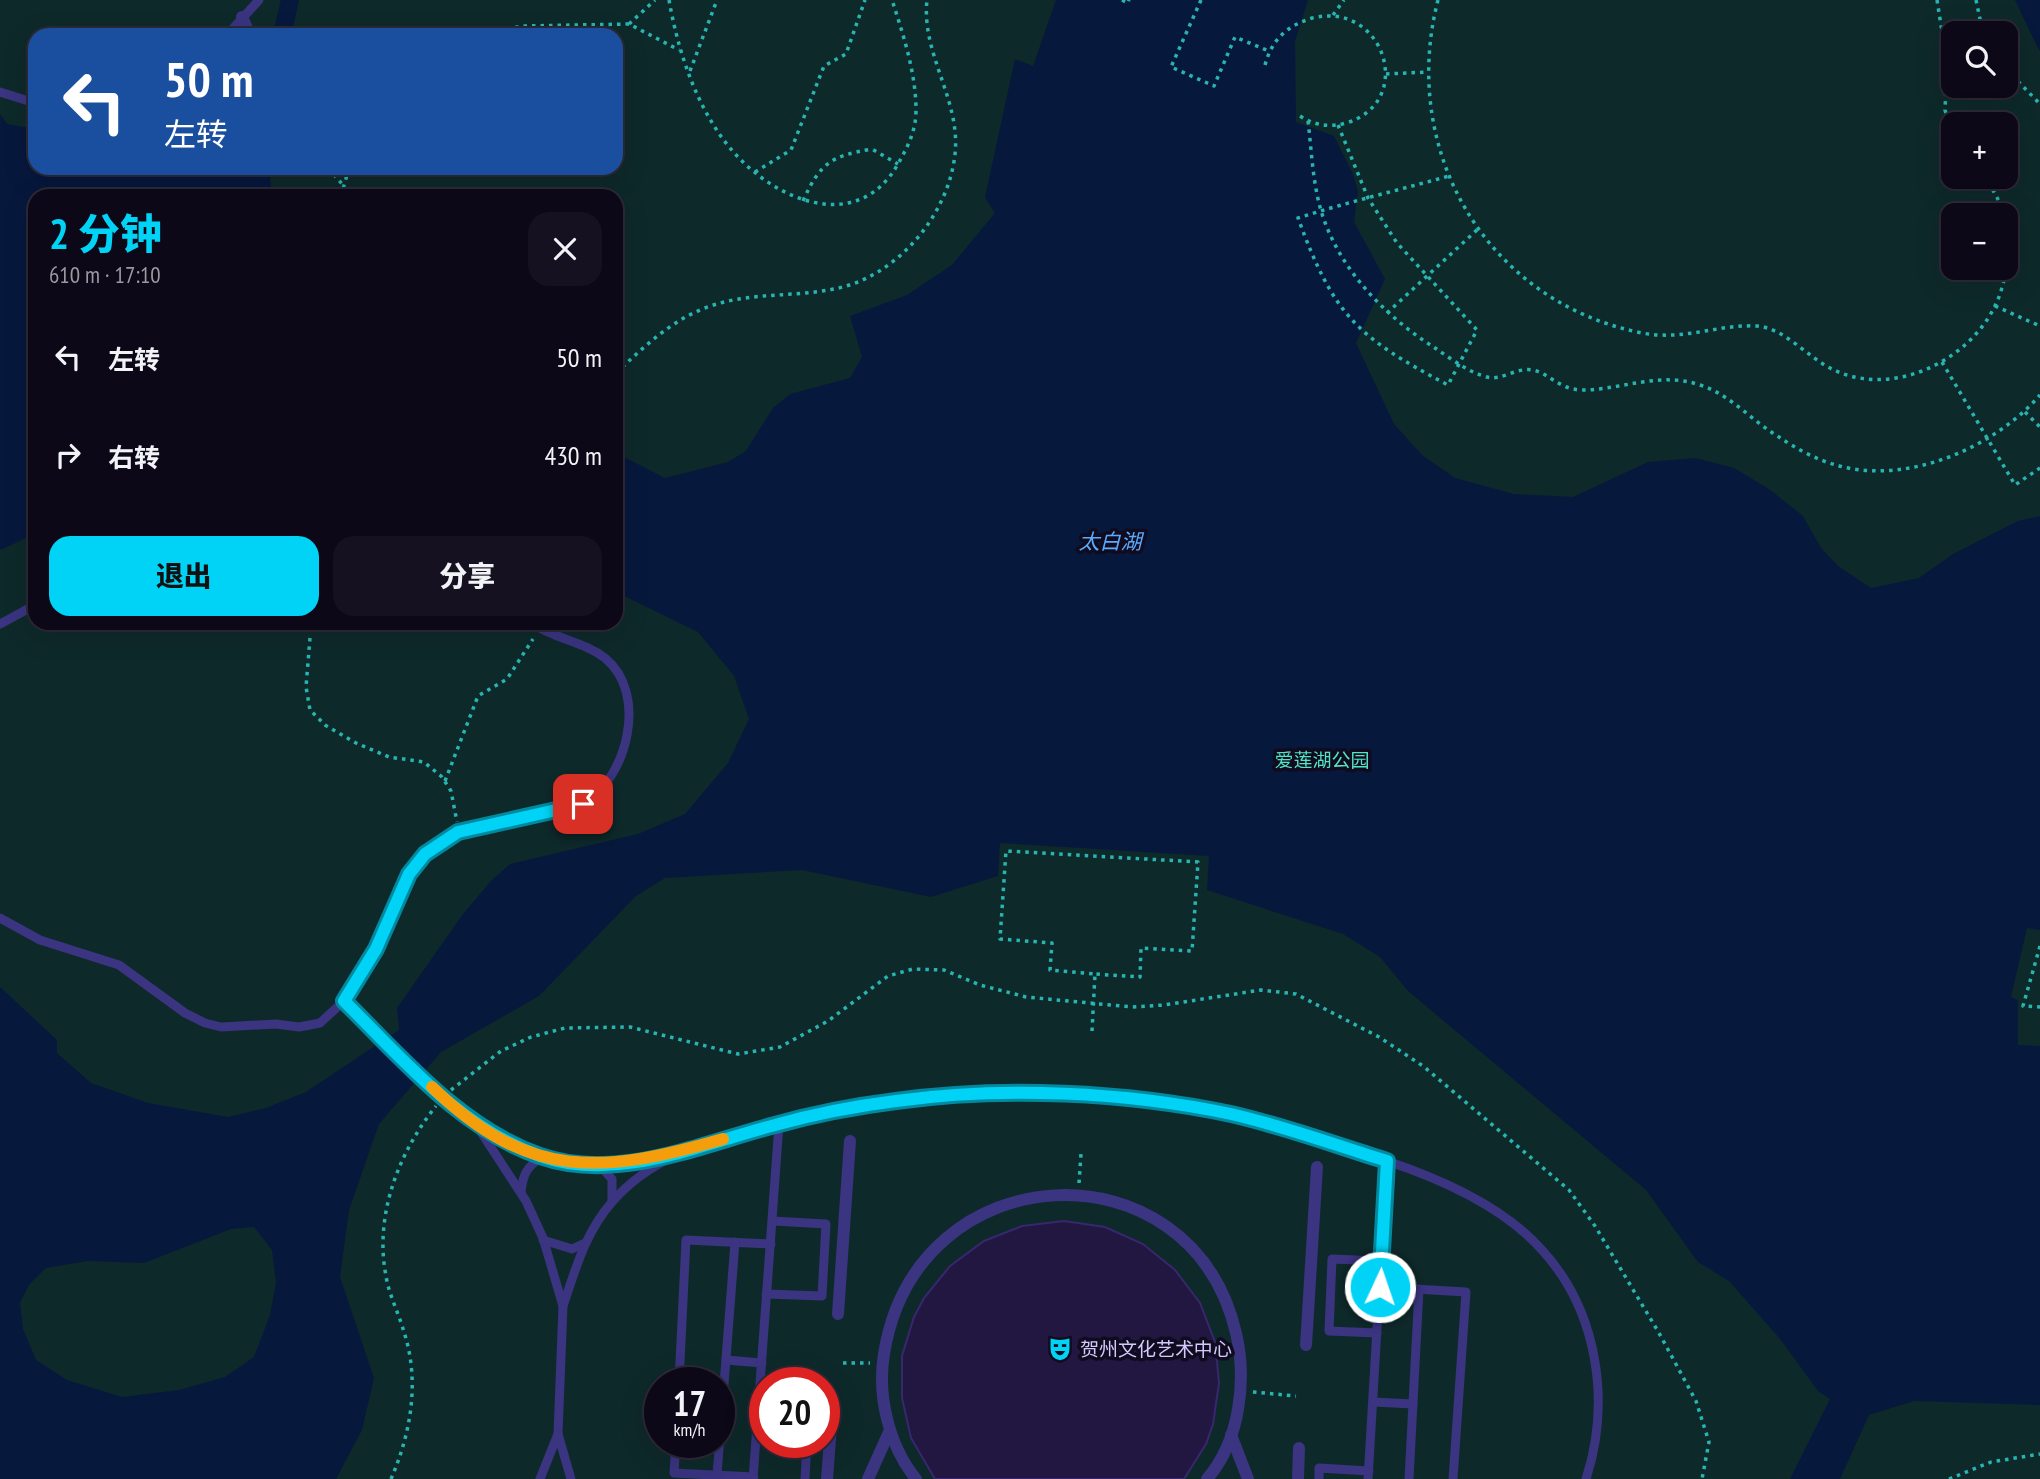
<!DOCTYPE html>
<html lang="zh">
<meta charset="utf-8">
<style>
:root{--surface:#0c0817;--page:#151120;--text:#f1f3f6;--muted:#9a9aa1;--line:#2c2936;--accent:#00d3f5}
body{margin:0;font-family:"PT Sans Narrow","Noto Sans SC",sans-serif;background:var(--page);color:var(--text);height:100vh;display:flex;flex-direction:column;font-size:26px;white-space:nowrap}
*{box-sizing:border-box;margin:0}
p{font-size:23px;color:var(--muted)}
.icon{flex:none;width:38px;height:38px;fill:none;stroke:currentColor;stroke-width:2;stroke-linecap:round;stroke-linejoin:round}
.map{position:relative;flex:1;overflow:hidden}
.panel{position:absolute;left:28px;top:189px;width:595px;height:441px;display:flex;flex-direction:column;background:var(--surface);border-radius:21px;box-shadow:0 7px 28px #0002,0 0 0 2px var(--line)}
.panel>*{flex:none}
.hud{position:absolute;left:28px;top:28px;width:595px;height:147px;border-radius:21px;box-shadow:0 7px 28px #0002,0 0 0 2px var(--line);background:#1a4fa0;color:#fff;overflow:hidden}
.buttons{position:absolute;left:1941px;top:21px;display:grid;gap:14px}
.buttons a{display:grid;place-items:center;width:77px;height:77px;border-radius:14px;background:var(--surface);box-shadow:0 7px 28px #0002,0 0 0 2px var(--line);font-size:35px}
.speed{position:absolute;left:644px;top:1367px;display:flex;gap:14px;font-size:35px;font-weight:700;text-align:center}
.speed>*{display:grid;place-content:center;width:91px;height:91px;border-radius:50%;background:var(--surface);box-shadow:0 7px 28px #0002,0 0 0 2px var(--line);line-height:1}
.speed small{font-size:18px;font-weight:400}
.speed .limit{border:10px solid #d22;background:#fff;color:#111}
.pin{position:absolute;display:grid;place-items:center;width:60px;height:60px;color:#fff;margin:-30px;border-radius:14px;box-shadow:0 4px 10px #0006}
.me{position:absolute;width:77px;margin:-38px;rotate:3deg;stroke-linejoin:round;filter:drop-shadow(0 0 5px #0008)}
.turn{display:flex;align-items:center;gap:24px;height:147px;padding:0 21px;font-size:32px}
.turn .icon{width:91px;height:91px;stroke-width:2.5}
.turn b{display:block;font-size:49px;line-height:60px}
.round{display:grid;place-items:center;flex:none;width:74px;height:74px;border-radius:21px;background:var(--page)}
.summary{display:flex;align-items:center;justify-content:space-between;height:119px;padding:0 21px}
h1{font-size:42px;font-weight:800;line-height:52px;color:var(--accent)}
.button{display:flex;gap:14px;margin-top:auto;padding:14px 21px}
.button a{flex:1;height:80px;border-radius:21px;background:var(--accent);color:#111;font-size:28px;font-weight:800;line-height:80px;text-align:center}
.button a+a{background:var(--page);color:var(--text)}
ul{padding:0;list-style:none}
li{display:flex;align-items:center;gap:21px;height:98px;padding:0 21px}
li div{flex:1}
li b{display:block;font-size:26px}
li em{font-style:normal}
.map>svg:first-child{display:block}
</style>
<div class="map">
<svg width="2040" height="1479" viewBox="0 0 2040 1479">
<rect width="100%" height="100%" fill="#100b1f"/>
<path fill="#0e292a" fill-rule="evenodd" d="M0 0H2040V1479H0ZM1953 33H2006V86H1953ZM35 35H616V168H35ZM1953 124H2006V177H1953ZM35 196H616V623H35ZM1953 215H2006V268H1953ZM660 1382H719V1442H660ZM765 1382H824V1442H765Z"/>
<g fill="#07183d" fill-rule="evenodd">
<path d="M1056 0H1308L1295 41 1296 122 1334 136 1353 174 1358 192 1354 222 1385 279 1356 343 1394 424 1422 455 1455 478 1514 494 1573 497 1648 462 1695 458 1734 468 1769 489 1803 516 1821 548 1838 566 1871 588 1919 578 1953 554 2018 521 2040 516V930L2027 928 2011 997 2018 1000V1045L2040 1046V1405L1914 1401 1869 1415 1840 1479H1790L1830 1399 1818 1391 1781 1340 1729 1281 1698 1262 1646 1190 1408 991 1380 957 1343 934 1207 890 1209 856 1000 843 998 876 931 897 802 870 665 878 636 896 539 996 441 1052 379 1124 349 1210 340 1277 374 1378 362 1430 336 1479H0V987L57 1040V1053L91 1083 148 1103 228 1117 266 1108 306 1092 399 1030 397 1008 463 914 491 881 510 864 638 834 685 814 728 763 749 719 734 676 698 632 616 592V453L665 478 728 462 746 451 773 408 790 394 850 378 862 357 850 316 907 295 952 265 995 213 985 197 1015 59 1033 66ZM254 1227 272 1250 276 1283 270 1315 254 1357 225 1377 179 1390 122 1397 67 1380 36 1360 23 1329 20 1303 29 1285 46 1268 88 1261 144 1263 231 1229Z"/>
<path d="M2015 0H2040V51L2037 46Z"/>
<path d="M0 114 7 124 35 129V168H269L272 196H35V534L0 550Z"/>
</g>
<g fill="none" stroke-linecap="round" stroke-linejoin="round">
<path stroke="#07183d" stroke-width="18" d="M282 35 290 0"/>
</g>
<path fill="#211741" stroke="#38276e" stroke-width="2" d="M1064 1221 1105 1227 1143 1244 1175 1270 1200 1303 1215 1342 1219 1383 1213 1424 1206 1444 1184 1479H935L911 1438 902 1398V1356L914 1317 924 1298 950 1266 984 1241 1022 1226Z"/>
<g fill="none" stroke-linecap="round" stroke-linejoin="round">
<g stroke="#28b5b2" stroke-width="3.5" stroke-dasharray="3.5 5" stroke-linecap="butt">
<path d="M669 0C679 57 701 122 744 163 789 206 861 229 898 164 908 146 916 131 916 110 916 73 903 34 892 0"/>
<path d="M1122 0 1128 3 1129 0"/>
<path d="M1201 0 1171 67 1214 86 1235 37 1269 51"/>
<path d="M1438 0C1399 150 1486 302 1642 333 1684 341 1718 324 1757 326 1785 328 1809 359 1834 370 1898 400 1981 355 2001 291 2014 248 2011 212 1984 177"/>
<path d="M1937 0 1947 63 1945 110 1953 137"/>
<path d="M1976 0 1983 33"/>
<path d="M1333 15 1344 0"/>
<path d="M629 24 655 0"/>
<path d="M482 35 522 26 629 24 679 50"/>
<path d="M1265 65C1272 39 1287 26 1312 18 1384 0 1417 102 1346 123 1329 128 1314 125 1300 116"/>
<path d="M2006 69 2040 104"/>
<path d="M690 71 717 0"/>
<path d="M1386 74 1428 72"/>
<path d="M1308 121C1311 145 1312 170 1317 194 1329 258 1379 312 1432 346 1449 357 1467 372 1487 377 1502 381 1516 367 1533 370 1550 374 1559 389 1581 390 1622 390 1659 371 1700 385 1731 395 1752 421 1779 437 1795 448 1817 460 1836 465 1906 486 1994 448 2040 395"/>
<path d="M1338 125 1368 198 1397 243 1477 330 1448 385C1357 337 1334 316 1298 218 1348 202 1399 190 1449 176"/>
<path d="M328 168 343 185"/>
<path d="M755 172 791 150 824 66 846 54 865 0"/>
<path d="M341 196 349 168"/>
<path d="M803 201C820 163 831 156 872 149L898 164"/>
<path d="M1995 306 2040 326"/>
<path d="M1387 313 1478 229"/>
<path d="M1942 362 2015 485 2040 468"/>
<path d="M616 373C644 347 669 322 705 308 751 290 801 299 846 286 902 270 949 212 955 154 961 100 921 54 927 0"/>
<path d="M2025 412 2040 427"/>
<path d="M310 638 306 687 310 710 325 725 356 743 389 757 424 762 442 777 451 791 457 822"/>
<path d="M445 781 478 696 507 679 533 639"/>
<path d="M2040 946 2023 1006 2040 1007"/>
<path d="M1092 1031 1095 974 1050 970 1052 943 1000 939 1006 851 1198 862 1192 951 1141 948 1140 977 1095 974"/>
<path d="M451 1090 501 1051 531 1037 565 1028 630 1027 738 1054 780 1047 828 1021 888 976 913 969 944 970 980 985 1026 997 1132 1007 1164 1005 1261 990 1296 994 1379 1037 1423 1066 1569 1190 1595 1226 1659 1333 1696 1401 1709 1442 1702 1479"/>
<path d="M1079 1183 1081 1154"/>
<path d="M843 1363H870"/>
<path d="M1253 1392 1296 1396"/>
<path d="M391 1479C411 1433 420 1381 404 1332 399 1314 389 1295 386 1276 374 1215 399 1152 436 1106"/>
<path d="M1949 1479 1991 1462 2040 1454"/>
</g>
<g stroke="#3a3481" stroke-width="9">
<path d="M227 35 259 0"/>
<path d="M0 92 35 103"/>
<path d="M273 623 298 627 342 623"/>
<path d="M0 624 35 605"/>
<path d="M0 918 40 940 119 965 185 1013 205 1023 221 1027 276 1024 299 1027 320 1023 344 1001 376 949 409 874 425 854 458 832 583 804C627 779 649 694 605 658 583 641 554 639 532 623"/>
<path d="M344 1001C449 1103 505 1187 666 1156"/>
<path d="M479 1129 526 1201 543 1238 563 1306 558 1434 571 1479"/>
<path d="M1387 1161C1441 1179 1503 1206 1542 1250 1598 1311 1611 1402 1586 1479"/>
<path d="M599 1165 612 1179V1201"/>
<path d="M521 1192C523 1175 526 1167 542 1157"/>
<path d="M543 1240 572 1249 585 1243"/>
<path d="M1380 1287 1466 1292 1453 1479"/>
<path d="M766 1294 822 1296 826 1224 773 1221"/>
<path d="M563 1306C576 1268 585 1233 612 1202 652 1156 701 1145 757 1130 910 1087 1073 1083 1229 1114 1283 1124 1335 1144 1387 1161L1368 1479"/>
<path d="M1377 1333 1329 1331 1332 1259 1381 1261"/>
<path d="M726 1360 762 1363"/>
<path d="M679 1382 686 1240 771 1244"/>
<path d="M1373 1402 1413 1404"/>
<path d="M676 1442 674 1473 754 1477"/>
<path d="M717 1475 735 1242"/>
<path d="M540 1479 558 1434"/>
<path d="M753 1479 779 1124"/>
<path d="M805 1479 807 1442"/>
<path d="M1319 1479V1468L1369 1471"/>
<path d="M1409 1479 1419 1289"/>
</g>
<g stroke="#3a3481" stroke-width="12">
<path d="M242 17 250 35"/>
<path d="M838 1314 850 1141"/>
<path d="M1306 1345 1317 1167"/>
<path d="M1231 1435 1248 1479"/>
<path d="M827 1479 832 1413"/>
<path d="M868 1479 890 1430"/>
<path d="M916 1479C889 1446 877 1396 884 1354 916 1152 1191 1140 1236 1333 1247 1380 1240 1441 1207 1479"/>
<path d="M1298 1479 1299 1448"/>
</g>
</g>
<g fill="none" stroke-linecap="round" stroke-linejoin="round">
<g stroke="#00899f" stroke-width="18">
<path id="route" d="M583 804 458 832 425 854 409 874 376 949 344 1001C403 1059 460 1128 540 1156 617 1183 701 1144 775 1125 814 1114 856 1106 896 1101 1002 1086 1127 1092 1231 1114 1284 1126 1335 1145 1387 1161L1380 1287"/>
</g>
<use href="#route" stroke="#00d3f5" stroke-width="12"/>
<path stroke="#f59e0b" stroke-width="12" d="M432 1087C529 1181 602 1174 723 1139"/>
</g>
<defs>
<g id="theatre-bare" transform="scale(1.89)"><path d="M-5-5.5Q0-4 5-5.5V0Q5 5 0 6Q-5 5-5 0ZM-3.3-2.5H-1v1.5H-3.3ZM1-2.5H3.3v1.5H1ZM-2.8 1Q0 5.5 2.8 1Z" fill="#00d3f5" stroke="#100b1f" stroke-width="2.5" paint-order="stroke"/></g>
</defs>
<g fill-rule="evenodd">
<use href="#theatre-bare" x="1060" y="1349"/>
</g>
<g text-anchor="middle" stroke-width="7" stroke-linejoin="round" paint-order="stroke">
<g font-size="19" fill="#51e4c5" stroke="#100b1f">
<text x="1322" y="767">爱莲湖公园</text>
</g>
<g font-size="19" fill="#d2caff" stroke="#100b1f" text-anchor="start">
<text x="1080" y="1356">贺州文化艺术中心</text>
</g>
<g font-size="21" font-style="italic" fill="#58abff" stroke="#100b1f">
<text x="1110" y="549">太白湖</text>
</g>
</g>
</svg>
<div class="buttons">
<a><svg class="icon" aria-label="search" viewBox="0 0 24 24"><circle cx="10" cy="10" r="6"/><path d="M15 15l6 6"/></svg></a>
<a>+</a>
<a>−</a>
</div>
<div class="speed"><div>17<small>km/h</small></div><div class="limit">20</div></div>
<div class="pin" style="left:583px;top:804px;background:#d93025"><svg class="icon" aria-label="arrive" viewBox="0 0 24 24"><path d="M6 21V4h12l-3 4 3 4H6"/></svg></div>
<svg class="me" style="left:1380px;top:1287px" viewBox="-20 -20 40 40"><circle r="17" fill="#00d3f5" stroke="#fff" stroke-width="3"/><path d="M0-11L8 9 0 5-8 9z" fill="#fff"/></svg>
<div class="hud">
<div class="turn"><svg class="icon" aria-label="left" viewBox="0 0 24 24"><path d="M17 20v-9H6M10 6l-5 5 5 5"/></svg><div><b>50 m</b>左转</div></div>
</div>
<section class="panel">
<div class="summary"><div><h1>2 分钟</h1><p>610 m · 17:10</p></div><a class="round"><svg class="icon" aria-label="close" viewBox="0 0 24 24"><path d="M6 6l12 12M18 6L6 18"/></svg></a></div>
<ul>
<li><svg class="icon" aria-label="left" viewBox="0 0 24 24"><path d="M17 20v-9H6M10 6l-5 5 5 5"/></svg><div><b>左转</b></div><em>50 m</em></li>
<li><svg class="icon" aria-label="right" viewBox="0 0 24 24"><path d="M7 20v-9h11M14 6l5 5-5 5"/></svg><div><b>右转</b></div><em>430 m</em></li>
</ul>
<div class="button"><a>退出</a><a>分享</a></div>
</section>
</div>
